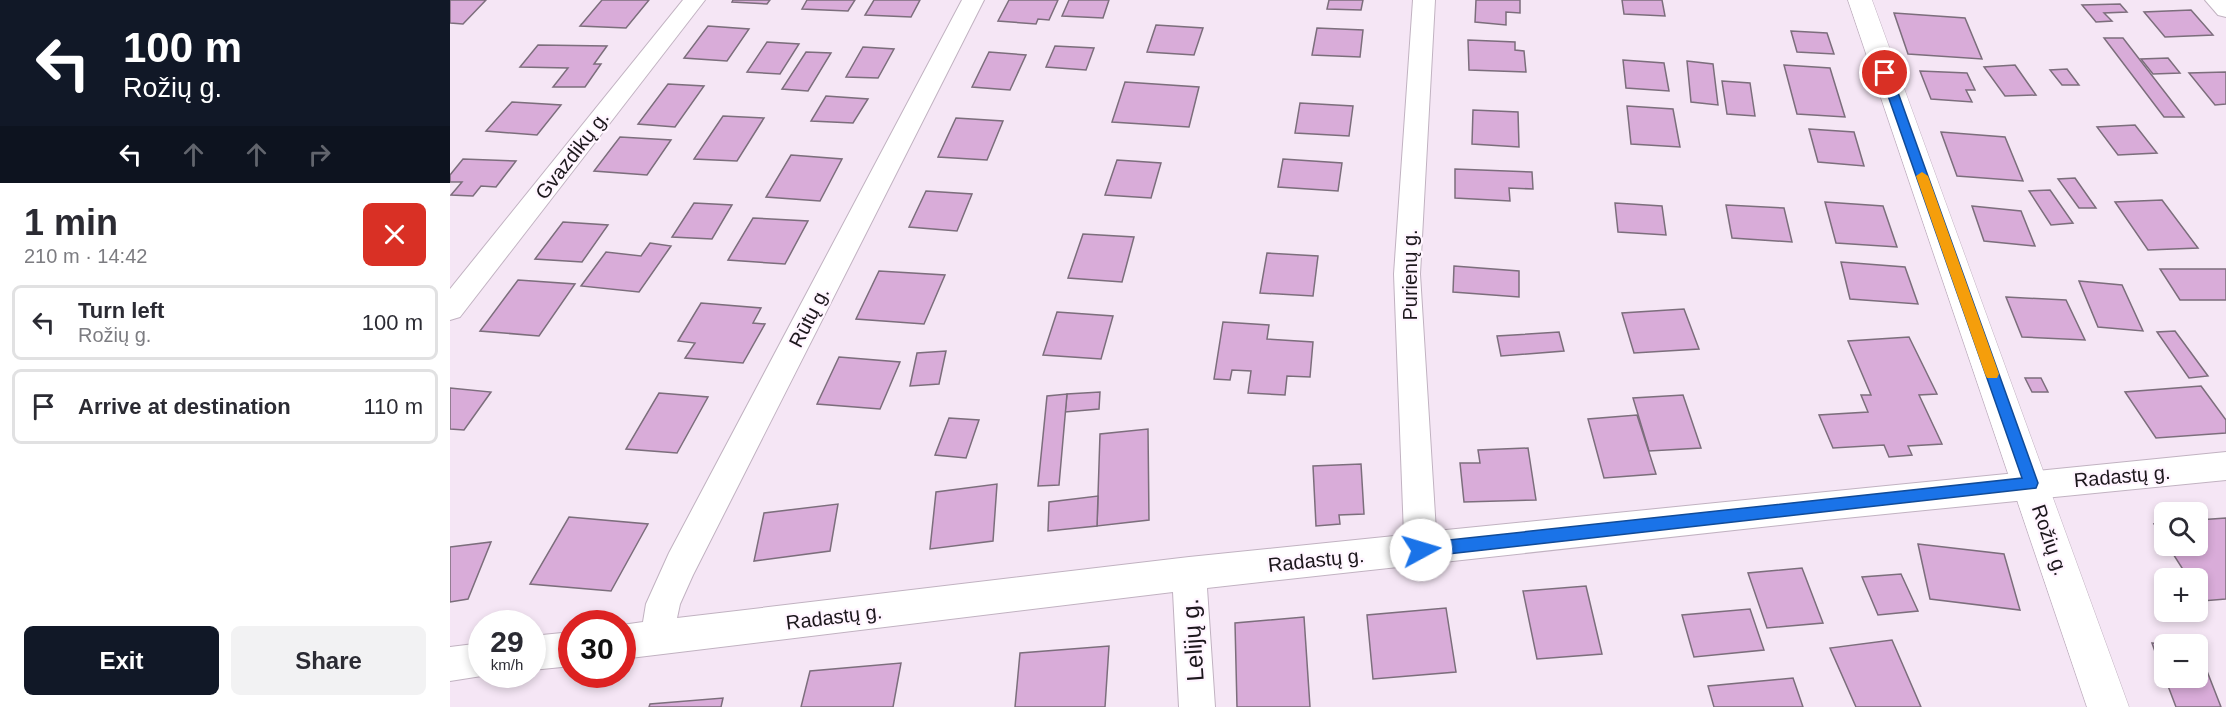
<!DOCTYPE html>
<meta charset="utf-8">
<style>
:root{--surface:#fff;--page:#f2f2f3;--text:#2b2b33;--muted:#7c7c81;--line:#e1e1e2;--accent:#111827}
body{margin:0;font-family:Helvetica,sans-serif;background:var(--page);color:var(--text);height:100vh;display:flex;flex-direction:column;font-size:22px;white-space:nowrap}
*{box-sizing:border-box;margin:0}
p{font-size:20px;color:var(--muted)}
.icon{flex:none;width:33px;height:33px;fill:none;stroke:currentColor;stroke-width:2;stroke-linecap:round;stroke-linejoin:round}
.map{position:relative;flex:1;overflow:hidden}
.drawer{display:flex;flex-direction:column;background:var(--surface);width:450px}
.drawer>*{flex:none}
.guide{background:#111827;color:#fff;overflow:hidden}
.buttons{position:absolute;left:1704px;top:502px;display:grid;gap:12px}
.buttons a{display:grid;place-items:center;width:54px;height:54px;border-radius:9px;background:var(--surface);box-shadow:0 3px 9px #0003;font-size:30px}
.speed{position:absolute;left:18px;top:610px;display:flex;gap:12px;font-size:30px;font-weight:700;text-align:center}
.speed>*{display:grid;place-content:center;width:78px;height:78px;border-radius:50%;background:var(--surface);box-shadow:0 3px 9px #0003;line-height:1}
.speed small{font-size:15px;font-weight:400}
.speed .limit{border:9px solid #d22;background:#fff;color:#111}
.pin{position:absolute;display:grid;place-items:center;width:51px;height:51px;color:#fff;margin:-26px;border:3px solid #fff;border-radius:50%;box-shadow:0 2px 6px #0007}
.me{position:absolute;width:66px;margin:-33px;rotate:84deg;stroke-linejoin:round;filter:drop-shadow(0 0 4px #0008)}
.turn{display:flex;align-items:center;gap:21px;height:126px;padding:0 24px;font-size:27px}
.turn .icon{width:78px;height:78px;stroke-width:2.5}
.turn b{display:block;font-size:42px;line-height:51px}
.lanes{display:flex;align-items:center;height:57px;padding:0 24px;background:#0003;justify-content:center;gap:30px;direction:ltr}
.lanes .off{opacity:.35}
.round{display:grid;place-items:center;flex:none;width:63px;height:63px;border-radius:9px;background:var(--page)}
.summary{display:flex;align-items:center;justify-content:space-between;height:102px;padding:0 24px}
h1{font-size:36px;font-weight:700;line-height:45px}
.button{display:flex;gap:12px;margin-top:auto;padding:12px 24px}
.button a{flex:1;height:69px;border-radius:9px;background:var(--accent);color:#fff;font-size:24px;font-weight:700;line-height:69px;text-align:center}
.button a+a{background:var(--page);color:var(--text)}
ul{padding:0;list-style:none}
li{display:flex;align-items:center;gap:18px;height:75px;margin:0 12px 9px;padding:0 12px;border:3px solid var(--line);border-radius:9px}
li div{flex:1}
li b{display:block;font-size:22px}
li em{font-style:normal}
main{display:flex;flex:1;min-height:0}
.map>svg:first-child{display:block}
</style>
<main>
<section class="drawer">
<div class="guide">
<div class="turn"><svg class="icon" aria-label="left" viewBox="0 0 24 24"><path d="M17 20v-9H6M10 6l-5 5 5 5"/></svg><div><b>100 m</b>Rožių g.</div></div>
<div class="lanes"><svg class="icon" aria-label="left" viewBox="0 0 24 24"><path d="M17 20v-9H6M10 6l-5 5 5 5"/></svg><svg class="icon off" aria-label="ahead" viewBox="0 0 24 24"><path d="M12 20V5M6 11l6-6 6 6"/></svg><svg class="icon off" aria-label="ahead" viewBox="0 0 24 24"><path d="M12 20V5M6 11l6-6 6 6"/></svg><svg class="icon off" aria-label="right" viewBox="0 0 24 24"><path d="M7 20v-9h11M14 6l5 5-5 5"/></svg></div>
</div>
<div class="summary"><div><h1>1 min</h1><p>210 m · 14:42</p></div><a class="round" style="background:#d93025;color:#fff"><svg class="icon" aria-label="close" viewBox="0 0 24 24"><path d="M6 6l12 12M18 6L6 18"/></svg></a></div>
<ul>
<li><svg class="icon" aria-label="left" viewBox="0 0 24 24"><path d="M17 20v-9H6M10 6l-5 5 5 5"/></svg><div><b>Turn left</b><p>Rožių g.</p></div><em>100 m</em></li>
<li><svg class="icon" aria-label="arrive" viewBox="0 0 24 24"><path d="M6 21V4h12l-3 4 3 4H6"/></svg><div><b>Arrive at destination</b></div><em>110 m</em></li>
</ul>
<div class="button"><a>Exit</a><a>Share</a></div>
</section>
<div class="map">
<svg width="1776" height="707" viewBox="0 0 1776 707">
<rect width="100%" height="100%" fill="#f5e6f5"/>
<g fill="#d9acd9" stroke="#7c6e7c" stroke-width="1.5">
<path d="M0 0H36L13 24 0 23Z"/>
<path d="M152 0H199L176 28 130 26Z"/>
<path d="M283 0H320L317 4 282 2Z"/>
<path d="M357 0H405L398 11 352 9Z"/>
<path d="M424 0H470L461 17 415 15Z"/>
<path d="M559 0H608L599 20 588 19 586 24 548 21Z"/>
<path d="M619 0H659L653 18 612 16Z"/>
<path d="M879 0H913L911 10 877 9Z"/>
<path d="M1026 0H1070V13L1056 12V25L1025 22Z"/>
<path d="M1172 0H1212L1215 16 1174 14Z"/>
<path d="M1670 4 1677 12 1654 13 1662 21 1646 22 1632 5Z"/>
<path d="M1741 10 1763 35 1715 37 1694 12Z"/>
<path d="M1444 13 1515 18 1532 59 1458 54Z"/>
<path d="M706 25 753 28 744 55 697 52Z"/>
<path d="M258 26 299 29 277 61 234 58Z"/>
<path d="M867 28 913 30 910 57 862 55Z"/>
<path d="M1341 31 1377 33 1384 54 1347 52Z"/>
<path d="M1654 38H1673L1734 117H1714Z"/>
<path d="M1018 40 1065 42V50L1074 51 1076 72 1019 70Z"/>
<path d="M317 42 349 44 330 74 297 72Z"/>
<path d="M88 45 157 46 144 64H151L135 87H103L118 68 70 67Z"/>
<path d="M605 46 644 48 636 70 596 67Z"/>
<path d="M413 47 444 49 428 78 396 77Z"/>
<path d="M356 52 381 53 358 91 332 89Z"/>
<path d="M539 52 576 55 560 90 522 87Z"/>
<path d="M1718 58 1730 73 1703 74 1691 59Z"/>
<path d="M1173 60 1214 63 1219 91 1176 88Z"/>
<path d="M1237 61 1263 64 1268 105 1241 102Z"/>
<path d="M1334 65 1380 68 1395 117 1347 114Z"/>
<path d="M1565 65 1586 95 1555 96 1534 67Z"/>
<path d="M1617 69 1629 85H1612L1600 70Z"/>
<path d="M1470 71 1517 73 1525 90H1516L1522 102 1481 99Z"/>
<path d="M1776 72V104L1765 105 1739 73Z"/>
<path d="M1272 81 1300 83 1305 116 1277 114Z"/>
<path d="M675 82 749 87 739 127 662 122Z"/>
<path d="M218 84 254 86 225 127 188 124Z"/>
<path d="M376 96 418 99 403 123 361 121Z"/>
<path d="M62 102 111 105 87 135 36 131Z"/>
<path d="M850 103 903 106 899 136 845 133Z"/>
<path d="M1177 106 1223 109 1230 147 1181 144Z"/>
<path d="M1023 110 1068 112 1069 147 1022 144Z"/>
<path d="M273 116 314 118 287 161 244 159Z"/>
<path d="M506 118 553 121 537 160 488 157Z"/>
<path d="M1685 125 1707 153 1668 155 1647 127Z"/>
<path d="M1359 129 1404 132 1414 166 1368 162Z"/>
<path d="M1491 132 1555 137 1573 181 1507 176Z"/>
<path d="M170 137 221 140 197 175 144 171Z"/>
<path d="M341 155 392 159 370 201 316 197Z"/>
<path d="M13 159 66 161 46 187 31 186 23 196 1 195 12 182H0V175Z"/>
<path d="M833 159 892 163 888 191 828 187Z"/>
<path d="M667 160 711 163 701 198 655 195Z"/>
<path d="M1005 169 1082 172 1083 189 1059 188 1060 201 1005 198Z"/>
<path d="M1625 178 1646 208H1629L1608 179Z"/>
<path d="M1600 190 1623 223 1601 225 1579 191Z"/>
<path d="M476 191 522 194 507 231 459 227Z"/>
<path d="M1712 200 1748 248 1698 250 1665 202Z"/>
<path d="M1375 202 1433 206 1447 247 1386 243Z"/>
<path d="M244 203 282 205 262 239 222 237Z"/>
<path d="M1165 203 1212 206 1216 235 1168 232Z"/>
<path d="M1276 205 1334 208 1342 242 1282 238Z"/>
<path d="M1522 206 1571 211 1585 246 1534 241Z"/>
<path d="M303 218 358 221 335 264 278 260Z"/>
<path d="M113 222 158 225 132 262 85 259Z"/>
<path d="M633 234 684 237 672 282 618 278Z"/>
<path d="M200 243 221 246 189 292 131 286 156 252 191 256Z"/>
<path d="M817 253 868 256 863 296 810 293Z"/>
<path d="M1391 262 1455 267 1468 304 1400 299Z"/>
<path d="M1004 266 1069 271V297L1003 292Z"/>
<path d="M1710 269H1776V300H1730Z"/>
<path d="M429 271 495 275 474 324 406 319Z"/>
<path d="M68 280 125 284 89 336 30 331Z"/>
<path d="M1629 281 1672 285 1693 331 1648 327Z"/>
<path d="M1556 297 1616 300 1635 340 1572 337Z"/>
<path d="M251 303 311 308 303 323 315 324 293 363 235 358 245 343 228 341Z"/>
<path d="M1234 309 1249 349 1184 353 1172 313Z"/>
<path d="M607 312 663 316 651 359 593 355Z"/>
<path d="M773 322 819 325 817 339 863 342 860 377 837 376 835 395 798 393 801 371 782 370 780 380 764 379Z"/>
<path d="M1725 331 1758 376 1739 378 1707 332Z"/>
<path d="M1109 332 1114 351 1051 356 1047 336Z"/>
<path d="M1459 337 1487 394 1469 395 1492 444 1458 446 1462 455 1439 457 1434 445 1383 448 1369 415 1418 412 1411 395H1421L1398 341Z"/>
<path d="M496 351 489 384 460 386 467 353Z"/>
<path d="M389 357 450 362 430 409 367 404Z"/>
<path d="M1575 378H1591L1598 392H1582Z"/>
<path d="M1751 386 1776 420V433L1706 438 1675 392Z"/>
<path d="M0 388 41 392 14 430 0 429Z"/>
<path d="M650 392 649 409 615 412 617 394Z"/>
<path d="M209 393 258 397 227 453 176 449Z"/>
<path d="M617 394 609 485 588 486 597 396Z"/>
<path d="M1233 395 1251 448 1199 451 1183 398Z"/>
<path d="M1187 415 1206 474 1154 478 1138 419Z"/>
<path d="M499 418 529 420 516 458 485 455Z"/>
<path d="M698 429 699 520 647 526 650 434Z"/>
<path d="M1078 448 1086 500 1014 502 1010 463H1030L1028 450Z"/>
<path d="M911 464 914 514 889 515 890 524 866 526 863 466Z"/>
<path d="M547 484 543 541 480 549 486 492Z"/>
<path d="M648 496 647 526 598 531 599 502Z"/>
<path d="M388 504 380 551 304 561 314 513Z"/>
<path d="M119 517 198 524 161 591 80 584Z"/>
<path d="M1776 518V599L1752 601 1748 593V579H1739L1718 546H1748V520Z"/>
<path d="M1714 523V540L1704 524Z"/>
<path d="M41 542 18 599 0 602V547Z"/>
<path d="M1468 544 1554 554 1570 610 1480 599Z"/>
<path d="M1352 568 1373 623 1317 628 1298 573Z"/>
<path d="M1451 574 1468 611 1428 615 1412 577Z"/>
<path d="M1136 586 1152 654 1087 659 1073 591Z"/>
<path d="M996 608 1006 672 923 679 917 615Z"/>
<path d="M1300 609 1314 650 1244 657 1232 615Z"/>
<path d="M854 617 860 707H787L785 623Z"/>
<path d="M1442 640 1471 707H1406L1380 648Z"/>
<path d="M1702 643 1725 645H1714V677Z"/>
<path d="M659 646 655 707H565L570 653Z"/>
<path d="M1748 648 1771 707H1726L1715 678H1748Z"/>
<path d="M451 663 443 707H351L360 671Z"/>
<path d="M1343 678 1353 707H1264L1258 686Z"/>
<path d="M273 698 271 707H199L200 704Z"/>
</g>
<g fill="none" stroke-linecap="round" stroke-linejoin="round">
<g stroke="#c1b2c1" stroke-width="2">
<g id="street">
<path d="M233 0H255L10 317 0 320V289Z"/>
<path d="M512 0H534L243 575 230 604 227 618 739 557 954 535 944 274 963 0H985L970 274 986 531 1776 452V480L1375 520 757 588 765 707H729L723 592 172 659V625L193 622 196 604 219 553Z"/>
<path d="M1755 0H1776V17L1768 15Z"/>
<path d="M122 632V666L82 670V636Z"/>
<path d="M32 643V675H38L0 681V647Z"/>
</g>
</g>
<g stroke="#c1b2c1" stroke-width="1">
<path id="secondary" d="M1398 0H1422L1679 707H1637Z"/>
</g>
<use href="#street" fill="#fff" fill-rule="evenodd"/>
<use href="#secondary" fill="#fff" fill-rule="evenodd"/>
</g>
<path fill="#1a73e8" stroke="#114b97" stroke-width="1.5" d="M1435 69 1441 73 1588 483 1586 488 971 557 965 555 963 550 965 545 971 543 1572 478 1430 73Z"/>
<path fill="#f59e0b" d="M1472 172 1478 176 1549 374 1547 378H1537L1535 374 1466 176Z"/>
<g text-anchor="middle" stroke-width="4.5" stroke-linejoin="round" paint-order="stroke">
<g font-size="20" fill="#1c171c" stroke="#fff5ff">
<text transform="translate(122 155) rotate(-52)" y="7">Gvazdikų g.</text>
<text transform="translate(960 275) rotate(-90)" y="7">Purienų g.</text>
<text transform="translate(359 317) rotate(-63)" y="7">Rūtų g.</text>
<text transform="translate(1672 476) rotate(-5)" y="7">Radastų g.</text>
<text transform="translate(1600 540) rotate(71)" y="7">Rožių g.</text>
<text transform="translate(866 560) rotate(-6)" y="7">Radastų g.</text>
<text transform="translate(384 617) rotate(-7)" y="7">Radastų g.</text>
</g>
<g font-size="24" fill="#1c171c" stroke="#fff5ff">
<text transform="translate(743 640) rotate(-94)" y="8">Lelijų g.</text>
</g>
</g>
</svg>
<div class="buttons">
<a><svg class="icon" aria-label="search" viewBox="0 0 24 24"><circle cx="10" cy="10" r="6"/><path d="M15 15l6 6"/></svg></a>
<a>+</a>
<a>−</a>
</div>
<div class="speed"><div>29<small>km/h</small></div><div class="limit">30</div></div>
<div class="pin" style="left:1435px;top:73px;background:#d93025"><svg class="icon" aria-label="arrive" viewBox="0 0 24 24"><path d="M6 21V4h12l-3 4 3 4H6"/></svg></div>
<svg class="me" style="left:971px;top:550px" viewBox="-20 -20 40 40"><circle r="19" fill="#fff"/><path d="M0-13L10 11 0 6-10 11z" fill="#1a73e8"/></svg>
</div>
</main>
